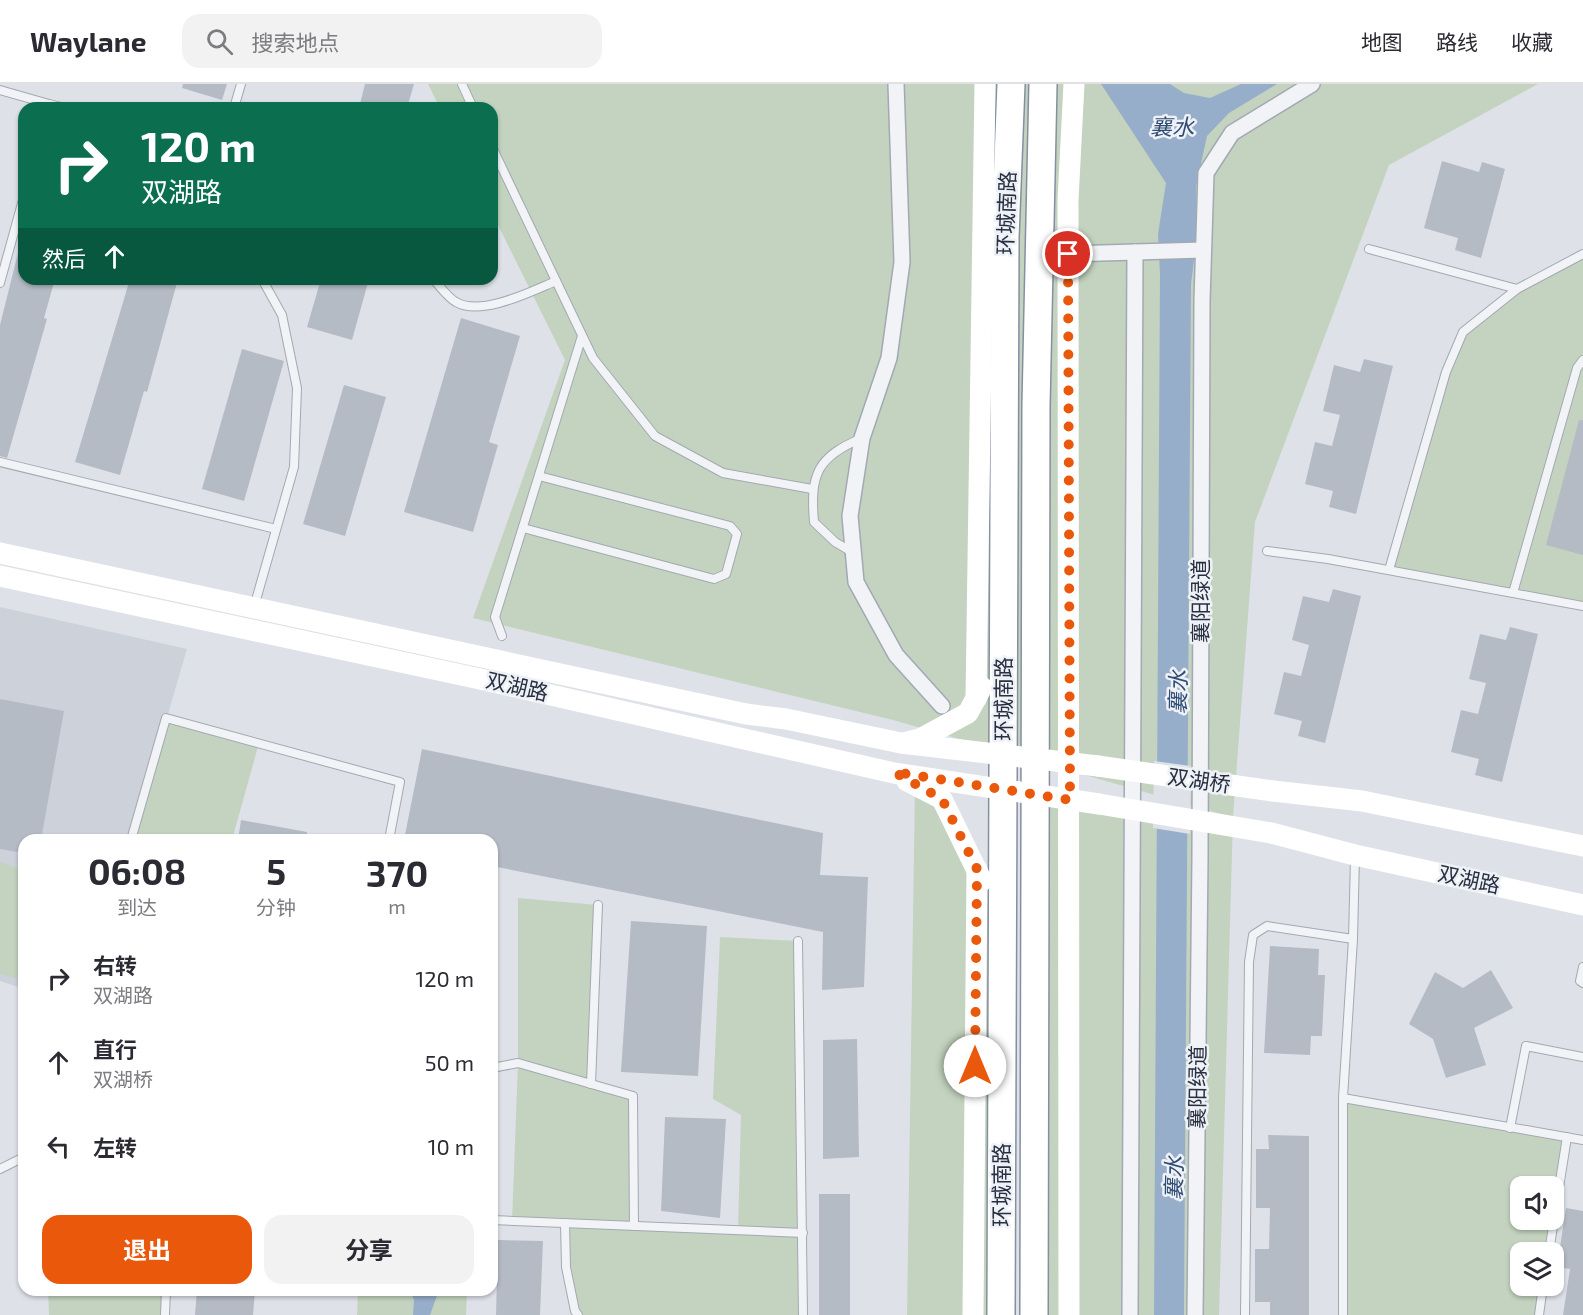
<!DOCTYPE html>
<html lang="zh">
<meta charset="utf-8">
<style>
:root{--surface:#fff;--page:#f2f2f3;--text:#2b2b33;--muted:#7c7c81;--line:#e1e1e2;--accent:#ea580c}
body{margin:0;font-family:"Exo 2","Noto Sans SC",sans-serif;background:var(--page);color:var(--text);height:100vh;display:flex;flex-direction:column;font-size:22px;white-space:nowrap}
*{box-sizing:border-box;margin:0}
p{font-size:20px;color:var(--muted)}
.icon{flex:none;width:33px;height:33px;fill:none;stroke:currentColor;stroke-width:2;stroke-linecap:round;stroke-linejoin:round}
.map{position:relative;flex:1;overflow:hidden}
.drawer{position:absolute;left:18px;top:750px;width:480px;height:462px;display:flex;flex-direction:column;background:var(--surface);border-radius:18px;box-shadow:0 2px 4px #0004}
.drawer>*{flex:none}
.hud{position:absolute;left:18px;top:18px;width:480px;height:183px;border-radius:18px;box-shadow:0 2px 4px #0004;background:#0b6e4f;color:#fff;overflow:hidden}
.controls{position:absolute;left:1510px;top:1092px;display:grid;gap:12px}
.controls a{display:grid;place-items:center;width:54px;height:54px;border-radius:12px;background:var(--surface);box-shadow:0 2px 4px #0004;font-size:30px}
.pin{position:absolute;display:grid;place-items:center;width:51px;height:51px;color:#fff;margin:-26px;border:3px solid #fff;border-radius:50%;box-shadow:0 2px 6px #0007}
.me{position:absolute;width:66px;margin:-33px;rotate:0deg;stroke-linejoin:round;filter:drop-shadow(0 0 4px #0008)}
.turn{display:flex;align-items:center;gap:21px;height:126px;padding:0 24px;font-size:27px}
.turn .icon{width:78px;height:78px;stroke-width:2.5}
.turn b{display:block;font-size:42px;line-height:51px}
.then{display:flex;align-items:center;height:57px;padding:0 24px;background:#0003;gap:12px;font-size:22px}
.eta{display:flex;justify-content:space-evenly;align-items:center;height:102px;text-align:center}
.eta b{font-size:36px;font-weight:700;line-height:42px}
.action{display:flex;gap:12px;margin-top:auto;padding:12px 24px}
.action a{flex:1;height:69px;border-radius:18px;background:var(--accent);color:#fff;font-size:24px;font-weight:700;line-height:69px;text-align:center}
.action a+a{background:var(--page);color:var(--text)}
ul{padding:0;list-style:none}
li{display:flex;align-items:center;gap:18px;height:84px;padding:0 24px}
li div{flex:1}
li b{display:block;font-size:22px}
li em{font-style:normal}
header{display:flex;align-items:center;gap:36px;box-sizing:border-box;height:84px;padding:0 30px;background:var(--surface);border-bottom:2px solid var(--line)}
header strong{font-size:28px}
nav{display:flex;gap:33px;margin-inline-start:auto;font-size:21px}
.search{width:420px;height:54px;background:var(--page);display:flex;align-items:center;gap:15px;box-sizing:border-box;padding:0 21px;border-radius:18px;color:var(--muted);font-size:22px}
.map>svg:first-child{display:block}
</style>
<header>
<strong>Waylane</strong>
<div class="search"><svg class="icon" aria-label="search" viewBox="0 0 24 24"><circle cx="10" cy="10" r="6"/><path d="M15 15l6 6"/></svg>搜索地点</div>
<nav><a>地图</a><a>路线</a><a>收藏</a></nav>
</header>
<div class="map">
<svg width="1583" height="1231" viewBox="0 0 1583 1231">
<rect width="100%" height="100%" fill="#dee2e8"/>
<path fill="#ccd1da" d="M0 523 187 565 131 756H24V905L0 897Z"/>
<g fill="#c3d3bf">
<path d="M428 0H1538L1389 81 1255 438 1233 733 1219 1231H1034L1035 710 1228 732 893 636 473 534 565 276 492 129V24H440Z"/>
<path d="M1583 170V522L1389 486 1446 288 1463 248 1517 205Z"/>
<path d="M166 634 259 659 232 756H131Z"/>
<path d="M915 701 942 715 1004 839 1001 1231H907Z"/>
<path d="M0 778 24 786V896L0 890Z"/>
<path d="M518 814 598 821 591 999 633 1012 634 1142 738 1146 741 1031 713 1015 720 853 798 857 803 1231H578L566 1183 565 1139 512 1137 518 979Z"/>
<path d="M1343 1014 1567 1053 1554 1133V1102H1521V1136H1554L1548 1168H1521V1202H1543L1538 1231H1343Z"/>
<path d="M48 1206H166L165 1231H49Z"/>
<path d="M358 1206H467L466 1231H357Z"/>
</g>
<g fill="#97aeca">
<path d="M1101 0H1170L1184 9 1210 14 1241 0H1277L1229 29 1207 52 1196 103 1197 153 1191 200 1184 1231H1154L1160 190 1158 150 1166 99Z"/>
<path d="M410 1206H439L430 1231H413L414 1216Z"/>
</g>
<path fill="#dee2e8" d="M1154 677 1191 682 1190 750 1153 744Z"/>
<g fill="#b5bbc5">
<path d="M183 0H227L222 16 182 4Z"/>
<path d="M365 0H414L407 24H359Z"/>
<path d="M1442 77 1479 88 1482 78 1505 85 1481 174 1455 166 1458 154 1424 144Z"/>
<path d="M20 161 24 162V195H55L44 234 47 235 7 374 0 372V241Z"/>
<path d="M130 195H178L147 308 144 307 120 391 75 378Z"/>
<path d="M321 195H369L352 256 307 243Z"/>
<path d="M461 234 520 252 489 358 498 361 473 448 404 428Z"/>
<path d="M242 265 284 277 244 417 202 405Z"/>
<path d="M1364 275 1393 282 1356 430 1329 423 1333 407 1305 400 1315 358 1332 362 1340 331 1323 327 1334 281 1360 288Z"/>
<path d="M344 301 386 313 345 452 303 440Z"/>
<path d="M1579 336H1583V471L1546 461Z"/>
<path d="M1333 505 1361 512 1325 659 1298 652 1302 637 1274 630 1284 588 1301 592 1309 561 1292 556 1303 512 1329 518Z"/>
<path d="M1510 543 1538 550 1502 698 1475 691 1479 675 1451 668 1461 626 1478 630 1486 599 1469 595 1480 550 1506 556Z"/>
<path d="M0 615 64 627 41 756H24V769L0 765Z"/>
<path d="M422 665 823 749 820 791 868 793 864 903 822 906 823 848 492 782V756H404Z"/>
<path d="M241 736 307 748V756H238Z"/>
<path d="M631 837 707 842 698 992 621 988Z"/>
<path d="M1270 862 1319 865 1318 891H1325L1322 952H1311L1310 971 1264 969Z"/>
<path d="M1491 886 1513 924 1474 944 1486 981 1446 994 1433 955 1409 940 1435 888 1463 904Z"/>
<path d="M857 955 859 1073 823 1075V956Z"/>
<path d="M665 1033 726 1035 720 1134 661 1127Z"/>
<path d="M1268 1051 1309 1052V1231H1270V1218H1255V1165H1269L1270 1124H1256V1065H1269Z"/>
<rect x="819" y="1110" width="31" height="121"/>
<path d="M1566 1124 1583 1127V1231H1563L1570 1185 1557 1183Z"/>
<path d="M498 1156 543 1157 540 1231H496Z"/>
<path d="M197 1206H255L253 1231H195Z"/>
</g>
<g fill="none" stroke-linecap="round" stroke-linejoin="round">
<g stroke="#a3a9b2" stroke-width="10">
<g id="lane">
<path d="M462 0 473 24"/>
<path d="M0 6 49 20"/>
<path d="M48 23 49 20 65 24"/>
<path d="M234 24 241 0"/>
<path d="M492 63 593 274 655 352 723 389 812 405"/>
<path d="M1369 165 1517 205 1583 170"/>
<path d="M433 195C440 202 448 214 456 218 481 233 532 207 556 197"/>
<path d="M0 199 24 112"/>
<path d="M0 378 276 445"/>
<path d="M523 444 714 495 726 490 737 450 730 442 539 392"/>
<path d="M1267 467 1328 475 1583 522"/>
<path d="M852 468 835 458 814 438C810 390 817 373 862 354"/>
<path d="M1389 486 1446 288 1463 248 1517 205"/>
<path d="M1513 509 1577 284 1583 276"/>
<path d="M254 523 294 383 297 304 282 231 262 195"/>
<path d="M502 552 495 533 582 252"/>
<path d="M131 756 166 634 400 698 389 756"/>
<path d="M798 857 803 1231"/>
<path d="M1583 883 1580 897 1583 899"/>
<path d="M492 984 518 979 633 1012 634 1142"/>
<path d="M591 1000 598 821"/>
<path d="M1343 1014 1353 855"/>
<path d="M1510 1044 1526 962 1583 973"/>
<path d="M0 1085 24 1073"/>
<path d="M1554 1135 1567 1053"/>
<path d="M492 1136 803 1149"/>
<path d="M565 1139 566 1183 575 1227 578 1231"/>
<path d="M1549 1168 1554 1136"/>
<path d="M165 1231 166 1206"/>
<path d="M1245 1231 1249 878 1253 851 1267 842 1353 855 1355 773"/>
<path d="M1343 1231V1014L1583 1056"/>
<path d="M1539 1231 1543 1202"/>
</g>
</g>
<g stroke="#a3a9b2" stroke-width="18">
<g id="street">
<path d="M896 0 902 178 889 274 862 354 850 432 856 498 896 571 942 622"/>
<path d="M1068 170 1203 166"/>
<path d="M1130 1231 1135 168"/>
<path d="M1195 1231 1200 774 1202 217 1206 89 1232 49 1312 0"/>
</g>
</g>
<g stroke="#858fa0" stroke-width="30">
<g id="highway">
<path d="M1001 1231 1005 153 1011 0"/>
<path d="M1034 1231 1036 322 1043 0"/>
</g>
</g>
<use href="#lane" stroke="#f1f3f6" stroke-width="8"/>
<use href="#street" stroke="#f1f3f6" stroke-width="15"/>
<g stroke="#fff" stroke-width="21">
<path d="M0 469 746 630 786 635 901 659 1098 682"/>
<path d="M0 492 480 595 894 689 1099 720"/>
<path d="M976 615 985 0"/>
<path d="M907 658 920 655 968 629 982 603"/>
<path d="M907 697 942 715 982 797"/>
<path d="M1273 707 1362 717 1583 762"/>
<path d="M1271 749 1355 771 1583 821"/>
<path d="M973 1231 977 785"/>
<path d="M1069 1231 1068 116 1074 0"/>
</g>
<use href="#highway" stroke="#fff" stroke-width="27"/>
<g stroke="#fff" stroke-width="21">
<path d="M1098 682 1273 707"/>
<path d="M1099 720 1271 749"/>
</g>
</g>
<g fill="none" stroke-linecap="round" stroke-linejoin="round">
<path stroke="#ea580c" stroke-width="10" stroke-dasharray="0 18" d="M975 982 977 785 942 715 894 688 1070 716 1068 170"/>
</g>
<g text-anchor="middle" stroke-width="5" stroke-linejoin="round" paint-order="stroke">
<g font-size="21" fill="#272f40" stroke="#eef1f6">
<text transform="translate(1007 129) rotate(-88)" y="7">环城南路</text>
<text transform="translate(1201 517) rotate(-90)" y="7">襄阳绿道</text>
<text transform="translate(517 603) rotate(13)" y="7">双湖路</text>
<text transform="translate(1004 615) rotate(-90)" y="7">环城南路</text>
<text transform="translate(1199 697) rotate(8)" y="7">双湖桥</text>
<text transform="translate(1469 796) rotate(12)" y="7">双湖路</text>
<text transform="translate(1198 1003) rotate(-89)" y="7">襄阳绿道</text>
<text transform="translate(1002 1101) rotate(-90)" y="7">环城南路</text>
</g>
<g font-size="22" font-style="italic" fill="#2f4c75" stroke="#eef1f6">
<text x="1172" y="51">襄水</text>
<text transform="translate(1178 608) rotate(-89)" y="8">襄水</text>
<text transform="translate(1174 1094) rotate(-89)" y="8">襄水</text>
</g>
</g>
</svg>
<div class="controls">
<a><svg class="icon" aria-label="sound" viewBox="0 0 24 24"><path d="M4 9h4l5-4v14l-5-4H4zM17 9q2 3 0 6"/></svg></a>
<a><svg class="icon" aria-label="layers" viewBox="0 0 24 24"><path d="M12 4l9 5-9 5-9-5zM3 14l9 5 9-5"/></svg></a>
</div>
<div class="pin" style="left:1068px;top:170px;background:#d93025"><svg class="icon" aria-label="arrive" viewBox="0 0 24 24"><path d="M6 21V4h12l-3 4 3 4H6"/></svg></div>
<svg class="me" style="left:975px;top:982px" viewBox="-20 -20 40 40"><circle r="19" fill="#fff"/><path d="M0-13L10 11 0 6-10 11z" fill="#ea580c"/></svg>
<div class="hud">
<div class="turn"><svg class="icon" aria-label="right" viewBox="0 0 24 24"><path d="M7 20v-9h11M14 6l5 5-5 5"/></svg><div><b>120 m</b>双湖路</div></div>
<div class="then">然后<svg class="icon" aria-label="ahead" viewBox="0 0 24 24"><path d="M12 20V5M6 11l6-6 6 6"/></svg></div>
</div>
<section class="drawer">
<div class="eta">
<div><b>06:08</b><p>到达</p></div>
<div><b>5</b><p>分钟</p></div>
<div><b>370</b><p>m</p></div>
</div>
<ul>
<li><svg class="icon" aria-label="right" viewBox="0 0 24 24"><path d="M7 20v-9h11M14 6l5 5-5 5"/></svg><div><b>右转</b><p>双湖路</p></div><em>120 m</em></li>
<li><svg class="icon" aria-label="ahead" viewBox="0 0 24 24"><path d="M12 20V5M6 11l6-6 6 6"/></svg><div><b>直行</b><p>双湖桥</p></div><em>50 m</em></li>
<li><svg class="icon" aria-label="left" viewBox="0 0 24 24"><path d="M17 20v-9H6M10 6l-5 5 5 5"/></svg><div><b>左转</b></div><em>10 m</em></li>
</ul>
<div class="action"><a>退出</a><a>分享</a></div>
</section>
</div>
